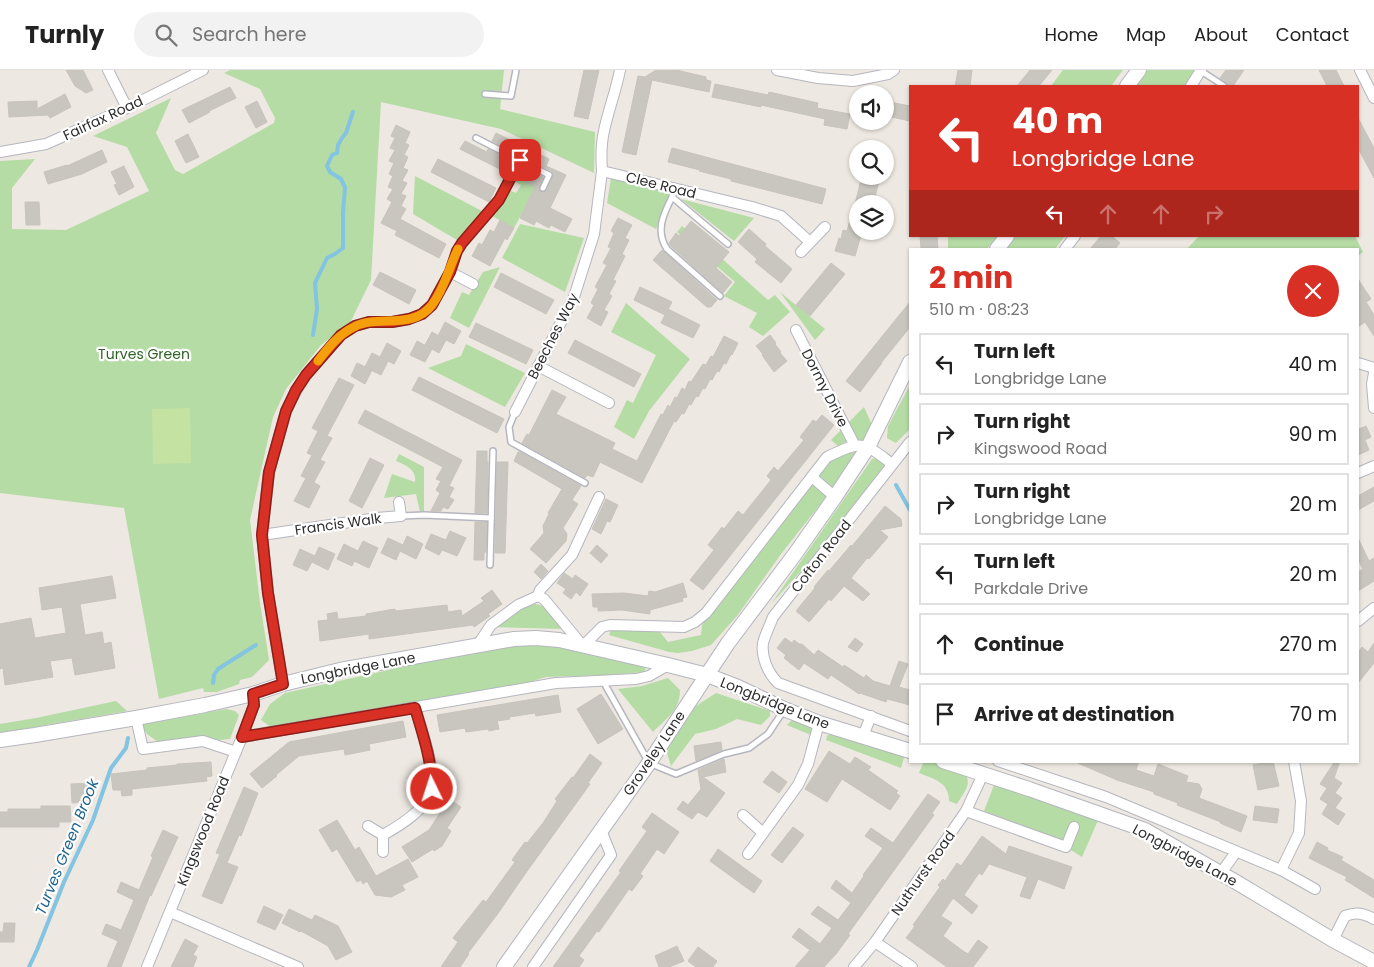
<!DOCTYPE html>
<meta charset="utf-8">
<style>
:root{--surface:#fff;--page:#f2f2f2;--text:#222;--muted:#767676;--line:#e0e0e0;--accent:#d93025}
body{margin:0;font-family:Poppins,sans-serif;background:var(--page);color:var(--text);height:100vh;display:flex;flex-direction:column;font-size:19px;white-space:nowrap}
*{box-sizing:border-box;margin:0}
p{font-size:16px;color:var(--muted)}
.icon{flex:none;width:28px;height:28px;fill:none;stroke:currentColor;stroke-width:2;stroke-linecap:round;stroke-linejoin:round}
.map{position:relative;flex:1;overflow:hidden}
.details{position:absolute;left:909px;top:178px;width:450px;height:515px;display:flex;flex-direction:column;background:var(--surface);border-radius:0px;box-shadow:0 1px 4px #0004}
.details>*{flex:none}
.top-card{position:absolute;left:909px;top:15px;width:450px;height:152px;border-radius:0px;box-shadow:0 1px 4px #0004;background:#d93025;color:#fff;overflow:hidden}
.tools{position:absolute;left:849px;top:15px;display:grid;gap:10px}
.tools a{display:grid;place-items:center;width:45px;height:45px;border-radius:50%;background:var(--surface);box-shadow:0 1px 4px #0004;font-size:25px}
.pin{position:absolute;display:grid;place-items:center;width:42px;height:42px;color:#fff;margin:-21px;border-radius:10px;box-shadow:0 2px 8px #0006}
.me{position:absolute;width:55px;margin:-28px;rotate:356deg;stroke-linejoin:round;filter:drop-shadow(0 0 4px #0008)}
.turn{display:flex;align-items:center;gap:18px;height:105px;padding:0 20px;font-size:22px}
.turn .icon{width:65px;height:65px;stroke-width:2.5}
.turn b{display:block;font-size:35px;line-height:42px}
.lanes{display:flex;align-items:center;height:48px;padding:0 20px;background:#0003;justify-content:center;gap:25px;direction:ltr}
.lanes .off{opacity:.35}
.round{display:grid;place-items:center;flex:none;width:52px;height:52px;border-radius:26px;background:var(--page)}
.overview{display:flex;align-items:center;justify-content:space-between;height:85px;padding:0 20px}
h1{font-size:30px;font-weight:700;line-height:38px;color:var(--accent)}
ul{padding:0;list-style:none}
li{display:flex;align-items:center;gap:15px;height:62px;margin:0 10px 8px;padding:0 10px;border:2px solid var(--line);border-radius:0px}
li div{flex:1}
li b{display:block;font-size:19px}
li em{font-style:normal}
header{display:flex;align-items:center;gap:30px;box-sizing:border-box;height:70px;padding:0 25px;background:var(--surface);border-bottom:1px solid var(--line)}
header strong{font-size:24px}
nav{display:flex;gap:28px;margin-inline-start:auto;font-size:18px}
.search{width:350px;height:45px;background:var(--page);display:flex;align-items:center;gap:12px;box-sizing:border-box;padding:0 18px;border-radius:28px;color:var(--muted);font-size:19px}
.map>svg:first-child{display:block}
</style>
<header>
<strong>Turnly</strong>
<div class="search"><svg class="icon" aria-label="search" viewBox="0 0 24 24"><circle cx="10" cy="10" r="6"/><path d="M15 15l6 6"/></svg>Search here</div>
<nav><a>Home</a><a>Map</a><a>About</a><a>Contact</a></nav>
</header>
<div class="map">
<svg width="1374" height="897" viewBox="0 0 1374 897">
<rect width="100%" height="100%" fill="#ede8e1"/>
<g fill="#b5dca5">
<path d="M230 0H504L500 39 595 62 594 103 501 59 381 32 371 210 350 253 321 275 286 319 273 347 250 450 260 533 269 590 252 607 240 610 239 614 217 622H204L203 618 159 629 124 438 0 423V91L35 89 12 118V159L66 160 149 121 127 77 93 66 171 28 156 63 175 100 183 104 274 53 275 48 260 19 224 3Z"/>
<path d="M1063 0H1123L1111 16H1051Z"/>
<path d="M1146 0H1195L1184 16H1133Z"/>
<path d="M415 106 482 141 457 170 413 144Z"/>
<path d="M514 106 536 117 537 115 548 120V122L556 126 554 129 535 119 514 158 492 146 507 119 516 123 521 115 512 110Z"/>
<path d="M611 108 670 122 656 159 607 133Z"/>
<path d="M681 129 754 148 734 171Z"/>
<path d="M520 154 584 168 565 222 502 188Z"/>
<path d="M682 156 719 186 768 230 775 225 790 242 763 266 749 257 757 243 724 226 735 212 677 162Z"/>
<path d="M948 166H997L987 179H948Z"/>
<path d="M1016 166H1065L1055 179H1006Z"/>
<path d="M1199 166H1355L1363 182 1358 186V179H1187Z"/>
<path d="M500 197 469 258 450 248 462 222 469 225 483 202Z"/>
<path d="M780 222 825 259 815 270Z"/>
<path d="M626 233 690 289 649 341 634 369 614 357 627 330 633 333 656 285 611 262Z"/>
<path d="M466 274 525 303 505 337 428 298 461 286Z"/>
<path d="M910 315V359L896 373 887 368 888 356Z"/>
<path d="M864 337 872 355 833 418 781 484 737 546 711 575 692 581 678 583 669 582 609 565 612 558 659 561 668 572 701 565 702 555 839 377 831 370Z"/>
<path d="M399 384 424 397V442H420L416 424 384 428 392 404 415 412C417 400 406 395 396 391Z"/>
<path d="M878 388 883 392 884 396 810 491 771 534 872 389Z"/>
<path d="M530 533 544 536 561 555 562 559 494 557Z"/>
<path d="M526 574C558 576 590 580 621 589 630 592 639 593 646 599L644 602 610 605 546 607 526 613 271 657 261 650 270 634 285 623 487 578Z"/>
<path d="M668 608 680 620C680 640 666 649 653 662L618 619 642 616Z"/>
<path d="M716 623 770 641V646L761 655 737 649 716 659 695 664 671 696 666 680 696 636Z"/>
<path d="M116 631 127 641 0 663V654L36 648Z"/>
<path d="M226 639 235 641 239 645 230 669 220 670 208 668 158 672 147 664 140 655Z"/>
<path d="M797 650 810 654 812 660 811 665 787 655 791 651Z"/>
<path d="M832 663 905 684 901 698 826 670 827 666Z"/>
<path d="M924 691H929L963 701C974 713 964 722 957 734L949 731C949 712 934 709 919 703Z"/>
<path d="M994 715 1099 748 1082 787 1066 777 1054 767 984 741Z"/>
</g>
<path fill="#c4e2a2" d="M190 338 191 393 153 394 152 339Z"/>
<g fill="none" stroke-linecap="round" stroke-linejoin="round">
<g stroke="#82c4e1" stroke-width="4">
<path d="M313 265 317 239 315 213 327 188 335 184 343 178V143L345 117 341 109 330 102 327 96 332 85 337 83 338 75 342 68 346 63 353 42"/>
<path d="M896 415 910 440"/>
<path d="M213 613 214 605 218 599 256 575"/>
<path d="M29 897 37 880 64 812 93 750 111 698 126 678 128 668"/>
</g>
</g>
<g fill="#c9c6bf" stroke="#c8c4bb">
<path d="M66 0H83L93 20 86 23 75 16Z"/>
<path d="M584 0H599L588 49 574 46Z"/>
<path d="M656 0H676L706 7V10L711 11 709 22 652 10 636 85 622 82 638 6 645 7Z"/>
<path d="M958 0H972L970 16H955Z"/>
<path d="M1030 0H1052L1039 16H1017Z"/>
<path d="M1226 0H1244L1233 16H1230L1220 8Z"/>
<path d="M1319 0H1336L1344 16H1327Z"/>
<path d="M715 14 768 25 769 22 818 33 817 38 850 44 847 59 824 55 825 49 761 35V37L712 27Z"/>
<path d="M230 17 236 28 209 41 210 42 189 53 182 40Z"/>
<path d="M65 24 71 37 50 48 48 45 9 47 8 32 37 31V39Z"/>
<path d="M257 31 267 52 256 58 245 37Z"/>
<path d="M890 32 910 36V51L887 46Z"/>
<path d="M1358 48 1374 78V108L1358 78Z"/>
<path d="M396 55 410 62 405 73 409 75 404 85 408 87 403 98 408 100 402 111 407 113 401 124 406 126 401 136 406 139 400 149 446 174 439 188 395 165 397 161 381 153 392 132 387 129 393 119 388 117 393 106 389 104 394 93 389 91 395 80 390 78 395 68 391 66Z"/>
<path d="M496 63 549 89 546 96 566 105 550 138 572 149 565 162 551 155 549 158 536 151 534 155 520 148 535 117 516 107 521 96 543 107 539 118 542 122 547 120 553 104 551 101 492 71Z"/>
<path d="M188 64 199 87 186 93 175 71Z"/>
<path d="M465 71 487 82 488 79 514 92 508 103 460 79Z"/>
<path d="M672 78 826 119 822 134 731 111V109L699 101 700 100 668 92Z"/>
<path d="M102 80 107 92 82 104 48 114 44 102 67 95V96Z"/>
<path d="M438 89 496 118 489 132 431 102Z"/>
<path d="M124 96 134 117 119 125 114 115 117 114 111 102Z"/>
<path d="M862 106H875L880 108 873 134H855Z"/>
<path d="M25 132H39L40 155H26Z"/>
<path d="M854 135 858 136V164L861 165 855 186 835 181 839 168 841 169 843 160 847 161Z"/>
<path d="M618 148 632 155 625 168 629 170 622 184 625 186 613 210 616 211 609 224 612 226 604 240 608 242 601 256 587 248 594 235 591 233 598 219 595 217 607 195 603 193 611 178 608 177 614 163 611 161Z"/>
<path d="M500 150 514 158 507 170 505 168 490 196 472 186 479 173 482 175 490 160 494 162Z"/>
<path d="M691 151 729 182 716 198 732 212 723 223 671 176 669 173 676 163 679 166Z"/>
<path d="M749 159 766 174 765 176 792 199 781 213 755 192 757 189 738 172Z"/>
<path d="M920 166H937L938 179H921Z"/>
<path d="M1101 166H1112L1120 173 1115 179H1090Z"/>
<path d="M662 180 717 230 711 237H707L653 190Z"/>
<path d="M831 193 845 204 810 246 796 235Z"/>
<path d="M380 202 416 220 409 234 373 215Z"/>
<path d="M501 203 554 230 546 244 494 217Z"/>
<path d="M1358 209 1371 229 1366 232 1374 245V266L1365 252 1358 257Z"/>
<path d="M640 217 672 232 665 245 634 230Z"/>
<path d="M910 232V257L881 293H882L860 322 846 311Z"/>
<path d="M668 239 700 255 693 268 661 253Z"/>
<path d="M445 252 461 261 454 274 438 266Z"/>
<path d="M476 253 533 280 526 294 469 267Z"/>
<path d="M432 262 446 270 439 283 425 275Z"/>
<path d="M770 265 776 273 775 274 781 282 780 283 787 291 774 302 762 285 763 284 756 276Z"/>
<path d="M724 266 738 273 732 285 731 284 726 294 724 293 719 302 717 301 712 310 710 309 705 319 703 318 698 327 696 326 691 335 689 334 684 344 682 343 676 352 674 351 642 413 600 392 593 407 587 405 585 408 522 373 527 364 529 365 552 320 566 327 556 344 615 373 612 379 637 391 661 344 663 345 668 335 670 337 675 327 677 328 682 318 685 320 689 311 691 312 703 294 706 295 711 286 713 287Z"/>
<path d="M575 270 641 304 634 317 568 283Z"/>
<path d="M417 271 432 279 425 292 410 285Z"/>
<path d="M387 273 401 281 394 294 388 291 381 305 365 297 372 283 380 287Z"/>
<path d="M357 293 372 300 365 314 351 306Z"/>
<path d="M419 307 504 349 497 363 412 320Z"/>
<path d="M339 308 354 315 327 366 332 368 320 390 325 392 314 412 308 409 320 416 309 438 294 431 306 408 301 406 312 385 307 383 318 361 312 358Z"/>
<path d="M365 340 462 390 449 416 454 418 449 427 454 430 448 439 443 437 441 441H431L440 423 436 420 441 411 436 409 443 397 358 353Z"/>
<path d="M822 345 834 355 703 520 690 510 714 480 708 475 722 457 724 459 738 441 743 445 771 410 767 406 774 397 778 401 804 370 800 367 813 350 816 352Z"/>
<path d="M1358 355 1359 359 1366 356 1371 367 1365 370 1369 380 1358 385Z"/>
<path d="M477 381H487V392H488L487 443H475Z"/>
<path d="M518 382H520L581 416 572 430 578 434 563 458 567 464 566 471 546 493 530 479 544 463 543 456 549 444 548 443 562 419 514 391Z"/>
<path d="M370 388 384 395 362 438 349 431Z"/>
<path d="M497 392H508L505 483H495Z"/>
<path d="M1374 417V431L1358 440V426Z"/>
<path d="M606 429 618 435 610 452 607 451 601 464 592 459Z"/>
<path d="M885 436 901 449 902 456 880 460 888 467 869 489 867 488 851 508 870 524 863 531 844 516 831 531 829 529 809 552 796 541 815 518 814 517 828 500 829 501 851 475 852 476Z"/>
<path d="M475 452H487L486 482H484V490H474Z"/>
<path d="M450 461 466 468 457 486 442 480 439 485 425 478 431 464 446 470Z"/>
<path d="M407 466 423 474 416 489 400 481 396 490 381 483 388 468 403 475Z"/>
<path d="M1358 468 1369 491 1374 488V511L1358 521V502L1363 499 1358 489Z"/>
<path d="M363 471 378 478 369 498 354 491 352 496 337 489 344 474 358 481Z"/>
<path d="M597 475 608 485 601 493 590 483Z"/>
<path d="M319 477 335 484 328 500 312 492Z"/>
<path d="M300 479 315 486 307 501 293 495Z"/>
<path d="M541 494 548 501 541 509 534 502Z"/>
<path d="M564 503 573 509 575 505 588 514 580 526 576 522 571 529 563 523 566 519 557 513Z"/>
<path d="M112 506 116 528 80 534 85 565 102 562 104 574 111 572 115 598 75 605 72 588 50 591 53 607 5 615 3 598 0 599V554L31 548 35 568 66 563 62 537 42 540 39 518Z"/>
<path d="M683 513 687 527 682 528 683 531 650 540V544L622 540 598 541V537H593L592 524 624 523 648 526 649 521 655 522Z"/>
<path d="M492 520 502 534 488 544 490 546 474 557 473 555 369 569V564L320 571 318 551 328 550 327 544 337 542 338 549H341L366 546V544L395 539 396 541 447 535 448 542 461 540 462 546 484 531 481 528Z"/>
<path d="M785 568 792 573 794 570 799 574H802L814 585 818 580 843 597 844 595 864 608 866 605 873 611 890 616 899 591 908 594 899 617 910 620V635L887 629 886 632 860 623 859 624 831 605 828 609 804 593 799 600 784 588 786 585 777 578Z"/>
<path d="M855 568 863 574 857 582 848 577Z"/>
<path d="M1374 573V593L1358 613V583L1362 577 1368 582Z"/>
<path d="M601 624 623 659 598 674 577 639Z"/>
<path d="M558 625 561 642 536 646 535 643 509 647 510 649 497 651 499 659 489 661 488 659 466 662 465 658 440 662 437 645Z"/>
<path d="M403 651 406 667 369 674 370 680 345 685 344 679 299 686 276 705 277 706 262 718 250 704 289 672Z"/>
<path d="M721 672 722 680 696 691 694 676Z"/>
<path d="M829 681 850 694 855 687 871 697 868 700 898 721 896 723 900 726 890 740 842 709 827 732 805 719Z"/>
<path d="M590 684 602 693 588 713 590 714 525 804 499 842 468 883 469 884 460 897H441L458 872 453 868 483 830 486 832 515 792 512 790 525 772 527 773 543 753 557 731 555 729 572 707 573 708Z"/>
<path d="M724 689 726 702 703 707 725 723 707 747 698 742 692 749 677 739 683 731 688 735 701 719 698 700Z"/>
<path d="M1073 691H1139L1136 700 1154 706 1158 694 1188 706 1186 712 1199 714 1202 719 1199 728 1247 746 1241 762 1220 753 1221 752 1177 735 1178 733 1154 724V722L1117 710Z"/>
<path d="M1273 691 1279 716 1258 720 1253 695Z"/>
<path d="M1335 691H1340L1334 708 1342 713 1335 723 1342 728 1335 738 1345 744 1338 755 1322 744 1328 734 1334 738 1320 729 1327 718 1320 714Z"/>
<path d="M211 692 212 706 206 707 207 711 132 719V725L122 726 121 720H113L111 704 147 700V698L177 695V694Z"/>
<path d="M772 701 787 712 779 723 763 712Z"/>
<path d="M93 713 94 722 88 723V732L72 733 71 714Z"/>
<path d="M244 717 258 723 241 766 239 765 227 793 238 797 222 834 202 826 220 784 216 783Z"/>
<path d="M928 724 940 732 932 743 934 745 848 864 850 865 836 884 824 897H795L810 880 792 867 799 858 820 874 832 858 811 844 818 836 838 850 851 833 831 818 836 810 852 823 864 806 863 805 883 778 865 766 871 758 893 773Z"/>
<path d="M449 729 461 737 447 758 451 761 442 776 434 781 433 779 412 792 402 777 429 760Z"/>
<path d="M41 736H70L71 752H59V757H0V742H8V739H41Z"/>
<path d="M1255 736 1279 739 1277 753 1253 750Z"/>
<path d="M652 743 679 762 664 784 657 779 640 804 643 806 632 821 629 819 599 862 597 861 579 886 584 890 579 897H553L621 802 619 801 647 761 642 757Z"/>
<path d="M337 750 355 780 359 777 376 806 408 789 418 807 402 815 405 820 391 827 375 825 367 811 363 814 361 810 357 812 337 779 332 782 319 760Z"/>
<path d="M793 757 804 765 782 793 771 785Z"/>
<path d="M163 760 178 767 151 826 150 825 121 897H107L118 871 102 864 106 854 121 860 134 830 117 822 121 812 139 820 153 787 151 786Z"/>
<path d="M982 766 1006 784 1009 776 1072 797 1064 819 1038 809 1030 829 1020 826 1027 807 989 794 982 805 979 803 964 825 978 836 972 844 953 828 941 846 952 853 943 866 963 881 968 884 978 870 988 877 973 897H947L906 868 915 856 913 855 940 817 938 815 943 809 945 811 957 793 961 796Z"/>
<path d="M1317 772 1328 778 1327 780 1343 787 1341 790 1374 810V828L1345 810 1347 807 1309 788Z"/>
<path d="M718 779 762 811 754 823 710 791Z"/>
<path d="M264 836 283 845 275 860 257 852Z"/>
<path d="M289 839 312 850 315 845 338 856 352 882 336 890 328 876 301 861 300 862 282 853Z"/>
<path d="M4 853H15L14 872H0V862H3Z"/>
<path d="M185 869 198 876 193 885 197 887 193 897H171Z"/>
<path d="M677 876 684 891 669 897H659L655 886Z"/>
<path d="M698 877 717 891 713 897H696L688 891Z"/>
</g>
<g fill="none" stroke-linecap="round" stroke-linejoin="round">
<g stroke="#b5b6bf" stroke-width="8">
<g id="lane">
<path d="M1201 1 1224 16"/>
<path d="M485 24 511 26 516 0"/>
<path d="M476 68 549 105 543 118"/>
<path d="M676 119C667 138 653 158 667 179L720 226"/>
<path d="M672 127 728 174"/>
<path d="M450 202 457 181 462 173 484 149 499 130 519 91"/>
<path d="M515 342 509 357 511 372 585 413"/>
<path d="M401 446 424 445 491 448"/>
<path d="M490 495 493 381"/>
<path d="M603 611 649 693 676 704 724 684 749 678 768 664 784 640"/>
</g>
</g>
<g stroke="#b5b6bf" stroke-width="12">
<g id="street">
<path d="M108 0 127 38"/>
<path d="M620 0C616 21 608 41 604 61 601 74 601 87 602 101L752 137 781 146 810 172"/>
<path d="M777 0 818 8 853 11 888 4 894 0"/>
<path d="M1360 0 1374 28"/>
<path d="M1191 16 1201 0"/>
<path d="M0 82 46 74 127 38 203 0"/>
<path d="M1065 179 1075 166"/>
<path d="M801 182 825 157"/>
<path d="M796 260 855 376"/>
<path d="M1358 293 1374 298"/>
<path d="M538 296 609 333"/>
<path d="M1374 303 1372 314 1374 338"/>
<path d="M515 342 574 227 594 164 602 101"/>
<path d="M910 372 773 547C770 555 765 565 763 573 761 587 768 603 778 613L910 661"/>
<path d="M1358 403 1374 396"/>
<path d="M812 407 835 427"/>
<path d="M262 465 377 448 401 446 399 432"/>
<path d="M538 526 540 520 572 485 599 427"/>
<path d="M1358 551 1374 538"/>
<path d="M477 576 491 555 518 535 538 526 544 529 582 575"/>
<path d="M583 576 602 557 610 555 684 557 695 552 706 543 827 387C836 383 845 378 854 376 868 373 881 386 892 394"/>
<path d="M283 614 268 523 262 465 269 402 286 341 296 321 306 305 341 265 355 256 369 252H392L409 249 422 244 432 235 450 202 473 214"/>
<path d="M136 648 143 679 203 671 236 682"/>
<path d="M863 666 871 646"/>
<path d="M242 667 556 613 636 609 649 606 668 595"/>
<path d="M998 691 1106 727 1281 800 1315 819"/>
<path d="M966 741 1066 777 1074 757"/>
<path d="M743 745 763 763"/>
<path d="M368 756 383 765V782"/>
<path d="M383 765C399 756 428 739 432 718 435 696 421 659 415 637"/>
<path d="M748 784 798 715 808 694 819 653"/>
<path d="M1281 800 1299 763 1301 731 1294 691"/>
<path d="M1221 803 1236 782"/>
<path d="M170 842 298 897"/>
<path d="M1333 870 1345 846C1356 842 1363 843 1374 849"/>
<path d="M875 872 912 897"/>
<path d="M147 897 242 667 254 635 253 624"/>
<path d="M533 897 611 785 601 760"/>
<path d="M854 897 875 872 966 741 983 704"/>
</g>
</g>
<g stroke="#b5b6bf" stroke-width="16">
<g id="secondary">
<path d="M1127 16 1139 0"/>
<path d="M997 179 1007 166"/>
<path d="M0 670 35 665 136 648 205 635 253 624 283 614 340 600 514 569 536 568 559 570 668 595 707 605 738 617 784 639 819 653 910 681"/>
<path d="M943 691 1029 719 1145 760 1236 812 1333 870 1374 892"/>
<path d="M504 897 649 693 728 573 795 484 835 427 868 377 910 292"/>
</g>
</g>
<use href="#lane" stroke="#fff" stroke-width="5"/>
<use href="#street" stroke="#fff" stroke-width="10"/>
<use href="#secondary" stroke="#fff" stroke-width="14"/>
</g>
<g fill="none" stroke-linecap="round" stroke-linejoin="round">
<g stroke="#8d1f18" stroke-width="12">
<path id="route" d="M432 719C432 691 423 665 415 638L242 667 254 635 253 624 283 614 268 523 262 465 269 402 286 341 296 320 306 305 341 265 355 256 369 252H392L409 249 422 244 432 235 450 202 457 181 462 173 499 130 520 90"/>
</g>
<use href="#route" stroke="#d93025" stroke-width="9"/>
<path stroke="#f59e0b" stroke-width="9" d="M318 291C328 278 339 264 354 257 377 244 412 261 432 235 445 218 449 197 458 179"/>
</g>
<g text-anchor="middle" stroke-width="4.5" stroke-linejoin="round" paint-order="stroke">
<g font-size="14" fill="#2d2d2d" stroke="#fff">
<text transform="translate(103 48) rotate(-25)" y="5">Fairfax Road</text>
<text transform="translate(661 115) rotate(14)" y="5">Clee Road</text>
<text transform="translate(553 266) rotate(-63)" y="5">Beeches Way</text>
<text transform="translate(825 318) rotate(63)" y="5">Dormy Drive</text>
<text transform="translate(338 454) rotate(-8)" y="5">Francis Walk</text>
<text transform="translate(821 486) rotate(-52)" y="5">Cofton Road</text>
<text transform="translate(358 598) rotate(-11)" y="5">Longbridge Lane</text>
<text transform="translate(775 633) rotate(22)" y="5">Longbridge Lane</text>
<text transform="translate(654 683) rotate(-56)" y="5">Groveley Lane</text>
<text transform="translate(203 761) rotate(-68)" y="5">Kingswood Road</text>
<text transform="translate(1185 785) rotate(28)" y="5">Longbridge Lane</text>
<text transform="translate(923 803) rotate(-55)" y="5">Nuthurst Road</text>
</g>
<g font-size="14" fill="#2e6324" stroke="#fff">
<text x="144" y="289">Turves Green</text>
</g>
<g font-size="15" font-style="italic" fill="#1e6490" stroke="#fff">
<text transform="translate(67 777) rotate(-68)" y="5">Turves Green Brook</text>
</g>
</g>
</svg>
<div class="tools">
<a><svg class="icon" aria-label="sound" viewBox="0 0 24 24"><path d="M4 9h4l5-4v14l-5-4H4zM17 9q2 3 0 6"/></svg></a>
<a><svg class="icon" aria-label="search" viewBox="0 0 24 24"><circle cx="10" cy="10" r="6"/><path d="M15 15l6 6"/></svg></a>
<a><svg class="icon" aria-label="layers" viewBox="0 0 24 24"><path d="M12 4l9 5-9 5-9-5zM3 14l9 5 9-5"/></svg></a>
</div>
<div class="pin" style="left:520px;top:90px;background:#d93025"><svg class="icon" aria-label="arrive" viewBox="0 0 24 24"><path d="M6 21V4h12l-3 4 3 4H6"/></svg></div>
<svg class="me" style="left:432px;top:719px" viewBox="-20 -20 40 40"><circle r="17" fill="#d93025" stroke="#fff" stroke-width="3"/><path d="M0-11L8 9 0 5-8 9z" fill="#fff"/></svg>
<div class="top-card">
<div class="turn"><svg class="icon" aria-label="left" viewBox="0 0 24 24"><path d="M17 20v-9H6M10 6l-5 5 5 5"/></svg><div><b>40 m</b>Longbridge Lane</div></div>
<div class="lanes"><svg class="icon" aria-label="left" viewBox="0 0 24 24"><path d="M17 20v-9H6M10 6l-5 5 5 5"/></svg><svg class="icon off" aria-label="ahead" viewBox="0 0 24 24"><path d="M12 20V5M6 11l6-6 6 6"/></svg><svg class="icon off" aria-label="ahead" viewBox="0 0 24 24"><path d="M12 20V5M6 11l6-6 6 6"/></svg><svg class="icon off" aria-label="right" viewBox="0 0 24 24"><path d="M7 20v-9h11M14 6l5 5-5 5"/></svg></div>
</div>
<section class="details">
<div class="overview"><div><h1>2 min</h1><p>510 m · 08:23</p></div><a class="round" style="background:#d93025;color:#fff"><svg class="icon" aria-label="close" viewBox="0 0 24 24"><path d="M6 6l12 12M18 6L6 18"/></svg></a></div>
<ul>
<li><svg class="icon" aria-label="left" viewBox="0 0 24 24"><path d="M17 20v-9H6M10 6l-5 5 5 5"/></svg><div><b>Turn left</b><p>Longbridge Lane</p></div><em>40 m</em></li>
<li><svg class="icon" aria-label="right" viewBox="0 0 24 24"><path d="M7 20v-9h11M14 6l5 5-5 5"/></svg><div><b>Turn right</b><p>Kingswood Road</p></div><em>90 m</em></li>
<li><svg class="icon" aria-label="right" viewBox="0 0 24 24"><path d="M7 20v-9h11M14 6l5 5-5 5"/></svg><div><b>Turn right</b><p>Longbridge Lane</p></div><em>20 m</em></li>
<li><svg class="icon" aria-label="left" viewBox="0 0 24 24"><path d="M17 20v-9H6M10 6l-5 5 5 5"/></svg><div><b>Turn left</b><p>Parkdale Drive</p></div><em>20 m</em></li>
<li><svg class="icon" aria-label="ahead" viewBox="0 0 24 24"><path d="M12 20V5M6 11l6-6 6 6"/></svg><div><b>Continue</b></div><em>270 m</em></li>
<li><svg class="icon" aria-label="arrive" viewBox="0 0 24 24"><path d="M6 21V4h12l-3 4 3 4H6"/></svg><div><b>Arrive at destination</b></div><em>70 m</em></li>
</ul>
</section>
</div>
